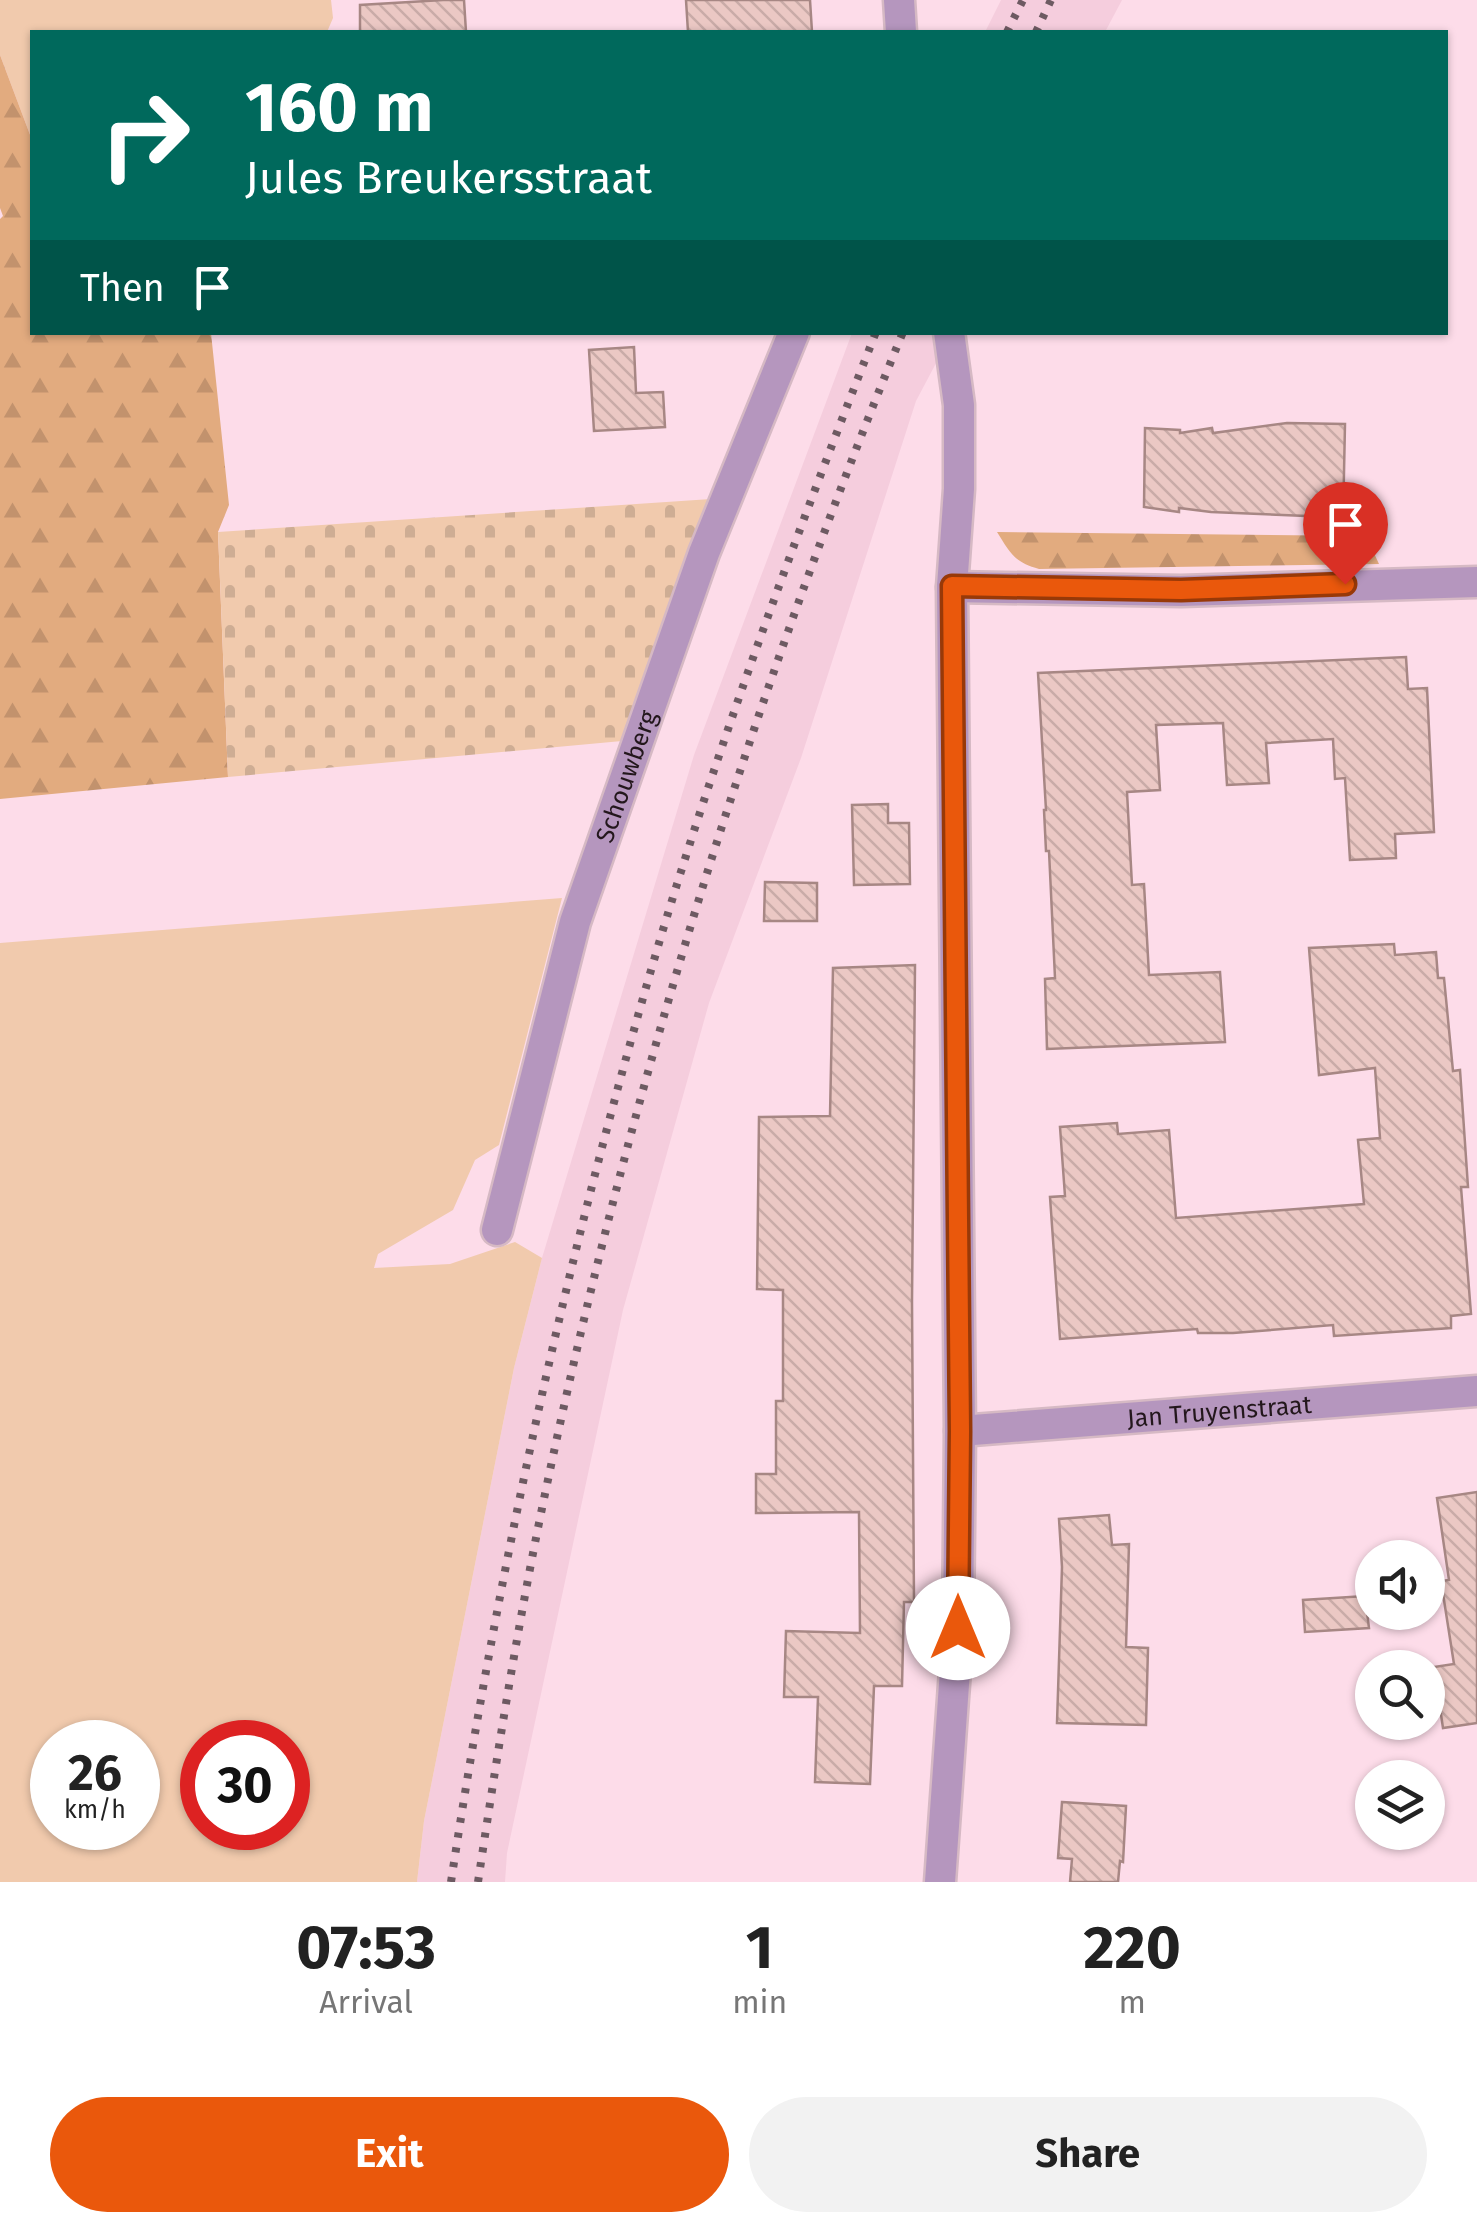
<!DOCTYPE html>
<style>
:root{--surface:#fff;--page:#f2f2f2;--text:#222;--muted:#767676;--accent:#ea580c}
body{margin:0;font-family:"Fira Sans",sans-serif;background:var(--page);color:var(--text);height:100vh;display:flex;flex-direction:column;font-size:38px;white-space:nowrap}
*{box-sizing:border-box;margin:0}
p{font-size:32px;color:var(--muted)}
.icon{flex:none;width:55px;height:55px;fill:none;stroke:currentColor;stroke-width:2;stroke-linecap:round;stroke-linejoin:round}
.map{position:relative;height:1882px;overflow:hidden}
.sheet{display:flex;flex-direction:column;background:var(--surface);flex:1}
.sheet>*{flex:none}
.hud{position:absolute;left:30px;top:30px;width:1418px;height:305px;border-radius:0px;box-shadow:0 2px 8px #0004;background:#00695c;color:#fff;overflow:hidden}
.fabs{position:absolute;left:1355px;top:1540px;display:grid;gap:20px}
.fabs a{display:grid;place-items:center;width:90px;height:90px;border-radius:50%;background:var(--surface);box-shadow:0 2px 8px #0004;font-size:50px}
.speed{position:absolute;left:30px;top:1720px;display:flex;gap:20px;font-size:50px;font-weight:700;text-align:center}
.speed>*{display:grid;place-content:center;width:130px;height:130px;border-radius:50%;background:var(--surface);box-shadow:0 2px 8px #0004;line-height:1}
.speed small{font-size:25px;font-weight:400}
.speed .limit{border:15px solid #d22;background:#fff;color:#111}
.pin{position:absolute;display:grid;place-items:center;width:85px;height:85px;color:#fff;margin:-102px -42px;border-radius:50% 50% 50% 0;rotate:-45deg;box-shadow:0 0 10px #0007}
.pin .icon{rotate:45deg}
.me{position:absolute;width:110px;margin:-55px;rotate:0deg;stroke-linejoin:round;filter:drop-shadow(0 0 8px #0008)}
.turn{display:flex;align-items:center;gap:35px;height:210px;padding:0 50px;font-size:45px}
.turn .icon{width:130px;height:130px;stroke-width:2.5}
.turn b{display:block;font-size:70px;line-height:85px}
.then{display:flex;align-items:center;height:95px;padding:0 50px;background:#0003;gap:20px;font-size:38px}
.eta{display:flex;justify-content:space-evenly;align-items:center;height:170px;text-align:center}
.eta b{font-size:60px;font-weight:700;line-height:70px}
.primary-button{display:flex;gap:20px;margin-top:auto;padding:20px 50px}
.primary-button a{flex:1;height:115px;border-radius:60px;background:var(--accent);color:#fff;font-size:40px;font-weight:700;line-height:115px;text-align:center}
.primary-button a+a{background:var(--page);color:var(--text)}
.map>svg:first-child{display:block}
</style>
<div class="map">
<svg width="1477" height="1882" viewBox="0 0 1477 1882">
<defs>
<pattern id="forest-firs" width="22" height="20" patternUnits="userSpaceOnUse" patternTransform="scale(2.5)"><rect width="22" height="20" fill="#e2ab7f"/><path d="M5 1l3.5 6h-7zM16 11l3.5 6h-7z" fill="#c2926d"/></pattern>
<pattern id="cemetery-stones" width="16" height="16" patternUnits="userSpaceOnUse" patternTransform="scale(2.5)"><rect width="16" height="16" fill="#f1caad"/><path d="M2 7V4a2 2 0 0 1 4 0v3zM10 15v-3a2 2 0 0 1 4 0v3z" fill="#cead94"/></pattern>
<pattern id="building-back-hatch" width="6" height="6" patternUnits="userSpaceOnUse" patternTransform="scale(2.5)"><rect width="6" height="6" fill="#ebc8c4"/><path d="M-1 5l2 2M0 0l6 6M5-1l2 2" fill="none" stroke="#c9aba8"/></pattern>
</defs>
<rect width="100%" height="100%" fill="#fddce9"/>
<g fill="#f5cddd">
<path d="M1001 0H1122L1105 32H985Z"/>
<path d="M852 333H952L916 401 801 758 709 1003 623 1310 507 1853 505 1882H417L424 1821 514 1368 542 1258 694 755Z"/>
</g>
<g fill="#f1caad" fill-rule="evenodd">
<path d="M0 0H331L333 18 327 32H32V140L0 55Z"/>
<path d="M562 898 499 1145 475 1160 453 1210 378 1254 374 1268 450 1264 515 1242 542 1258 514 1368 424 1821 417 1882H0V943ZM138 1742V1828H52V1742ZM288 1742V1828H202V1742Z"/>
</g>
<g fill="url(#forest-firs)">
<path d="M0 55 32 140V332L211 333 229 505 218 532 228 777 0 799V219L3 216 0 208Z"/>
<path d="M997 532 1366 536 1379 564 1039 569C1015 563 1010 553 997 532Z"/>
</g>
<path fill="url(#cemetery-stones)" d="M711 499 622 741 228 777 218 532Z"/>
<g fill="url(#building-back-hatch)" stroke="#a78784" stroke-width="2.5">
<path d="M443 0H464L466 32H360V5Z"/>
<path d="M686 0H810L812 32H688Z"/>
<path d="M634 347 636 393 663 392 665 427 594 431 589 350Z"/>
<path d="M1287 423 1345 424 1343 521 1306 520V516L1211 512 1179 508V512L1144 507 1145 428 1180 430V433L1212 428 1213 433Z"/>
<path d="M1406 657 1408 689 1427 688 1434 832 1395 834 1396 858 1350 860 1345 778 1335 779 1333 739 1266 743 1269 783 1227 785 1223 723 1156 725 1160 790 1127 792 1132 885 1144 884 1149 975 1220 972 1225 1042 1047 1049 1045 979 1055 978 1049 851H1046L1044 810H1046L1038 673Z"/>
<path d="M888 804V823H909L910 884 854 885 852 805Z"/>
<path d="M765 882 817 883V921H764Z"/>
<path d="M1394 944 1395 955 1436 952 1438 978H1444L1453 1071 1460 1070 1468 1187H1461L1471 1314 1451 1316V1328L1334 1336 1333 1325 1233 1333H1198L1197 1329 1060 1339 1050 1197 1065 1196 1060 1127 1117 1123 1118 1134 1169 1130 1176 1218 1364 1204 1358 1140 1380 1138 1375 1068 1319 1075 1309 948Z"/>
<path d="M915 965 912 1302 914 1602H904L902 1686H874L870 1784 815 1782 818 1697H784L786 1631 860 1633 859 1512 756 1513V1474H776V1401H783V1290L757 1289 759 1117 830 1116 833 968Z"/>
<path d="M1477 1492V1723L1443 1728 1434 1667 1454 1664 1441 1581 1449 1580 1437 1498Z"/>
<path d="M1109 1515 1112 1545 1129 1544 1126 1647 1148 1648 1146 1725 1057 1723 1062 1567 1059 1519Z"/>
<path d="M1365 1596 1369 1628 1305 1632 1303 1600Z"/>
<path d="M1062 1802 1126 1806 1123 1862 1120 1861 1118 1882H1070L1072 1859 1058 1858Z"/>
</g>
<g fill="none" stroke-linecap="round" stroke-linejoin="round">
<g stroke="#d6b9c4" stroke-width="35">
<g id="street">
<path d="M899 0 901 32"/>
<path d="M952 587 1181 591 1477 582"/>
<path id="s1" d="M497 1230 575 922 704 553 794 332"/>
<path id="s2" d="M960 1431 1477 1391"/>
<path d="M940 1882 958 1628 960 1431 952 587 959 489V405L949 332"/>
</g>
</g>
<use href="#street" stroke="#b596be" stroke-width="30"/>
<g stroke="#6d5a62" stroke-width="8" stroke-dasharray="5 10" stroke-linecap="butt">
<path d="M1007 32 1023 0"/>
<path d="M1036 32 1051 0"/>
<path d="M451 1882C499 1564 568 1251 659 943 721 736 797 533 876 332"/>
<path d="M478 1882C496 1762 515 1642 539 1523 622 1116 745 716 903 332"/>
</g>
</g>
<g fill="none" stroke-linecap="round" stroke-linejoin="round">
<g stroke="#983908" stroke-width="25">
<path id="route" d="M958 1628 960 1431 952 586 1181 590 1345 584"/>
</g>
<use href="#route" stroke="#ea580c" stroke-width="18"/>
</g>
<g text-anchor="middle" stroke-width="9" stroke-linejoin="round" paint-order="stroke">
<g font-size="25" fill="#23171c" stroke="#fddce9">
<text dy="9" stroke="none"><textPath href="#s1" startOffset="472">Schouwberg</textPath></text>
<text dy="9" stroke="none"><textPath href="#s2" startOffset="260">Jan Truyenstraat</textPath></text>
</g>
</g>
</svg>
<div class="fabs">
<a><svg class="icon" aria-label="sound" viewBox="0 0 24 24"><path d="M4 9h4l5-4v14l-5-4H4zM17 9q2 3 0 6"/></svg></a>
<a><svg class="icon" aria-label="search" viewBox="0 0 24 24"><circle cx="10" cy="10" r="6"/><path d="M15 15l6 6"/></svg></a>
<a><svg class="icon" aria-label="layers" viewBox="0 0 24 24"><path d="M12 4l9 5-9 5-9-5zM3 14l9 5 9-5"/></svg></a>
</div>
<div class="speed"><div>26<small>km/h</small></div><div class="limit">30</div></div>
<div class="pin" style="left:1345px;top:584px;background:#d93025"><svg class="icon" aria-label="arrive" viewBox="0 0 24 24"><path d="M6 21V4h12l-3 4 3 4H6"/></svg></div>
<svg class="me" style="left:958px;top:1628px" viewBox="-20 -20 40 40"><circle r="19" fill="#fff"/><path d="M0-13L10 11 0 6-10 11z" fill="#ea580c"/></svg>
<div class="hud">
<div class="turn"><svg class="icon" aria-label="right" viewBox="0 0 24 24"><path d="M7 20v-9h11M14 6l5 5-5 5"/></svg><div><b>160 m</b>Jules Breukersstraat</div></div>
<div class="then">Then<svg class="icon" aria-label="arrive" viewBox="0 0 24 24"><path d="M6 21V4h12l-3 4 3 4H6"/></svg></div>
</div>
</div>
<section class="sheet">
<div class="eta">
<div><b>07:53</b><p>Arrival</p></div>
<div><b>1</b><p>min</p></div>
<div><b>220</b><p>m</p></div>
</div>
<div class="primary-button"><a>Exit</a><a>Share</a></div>
</section>
